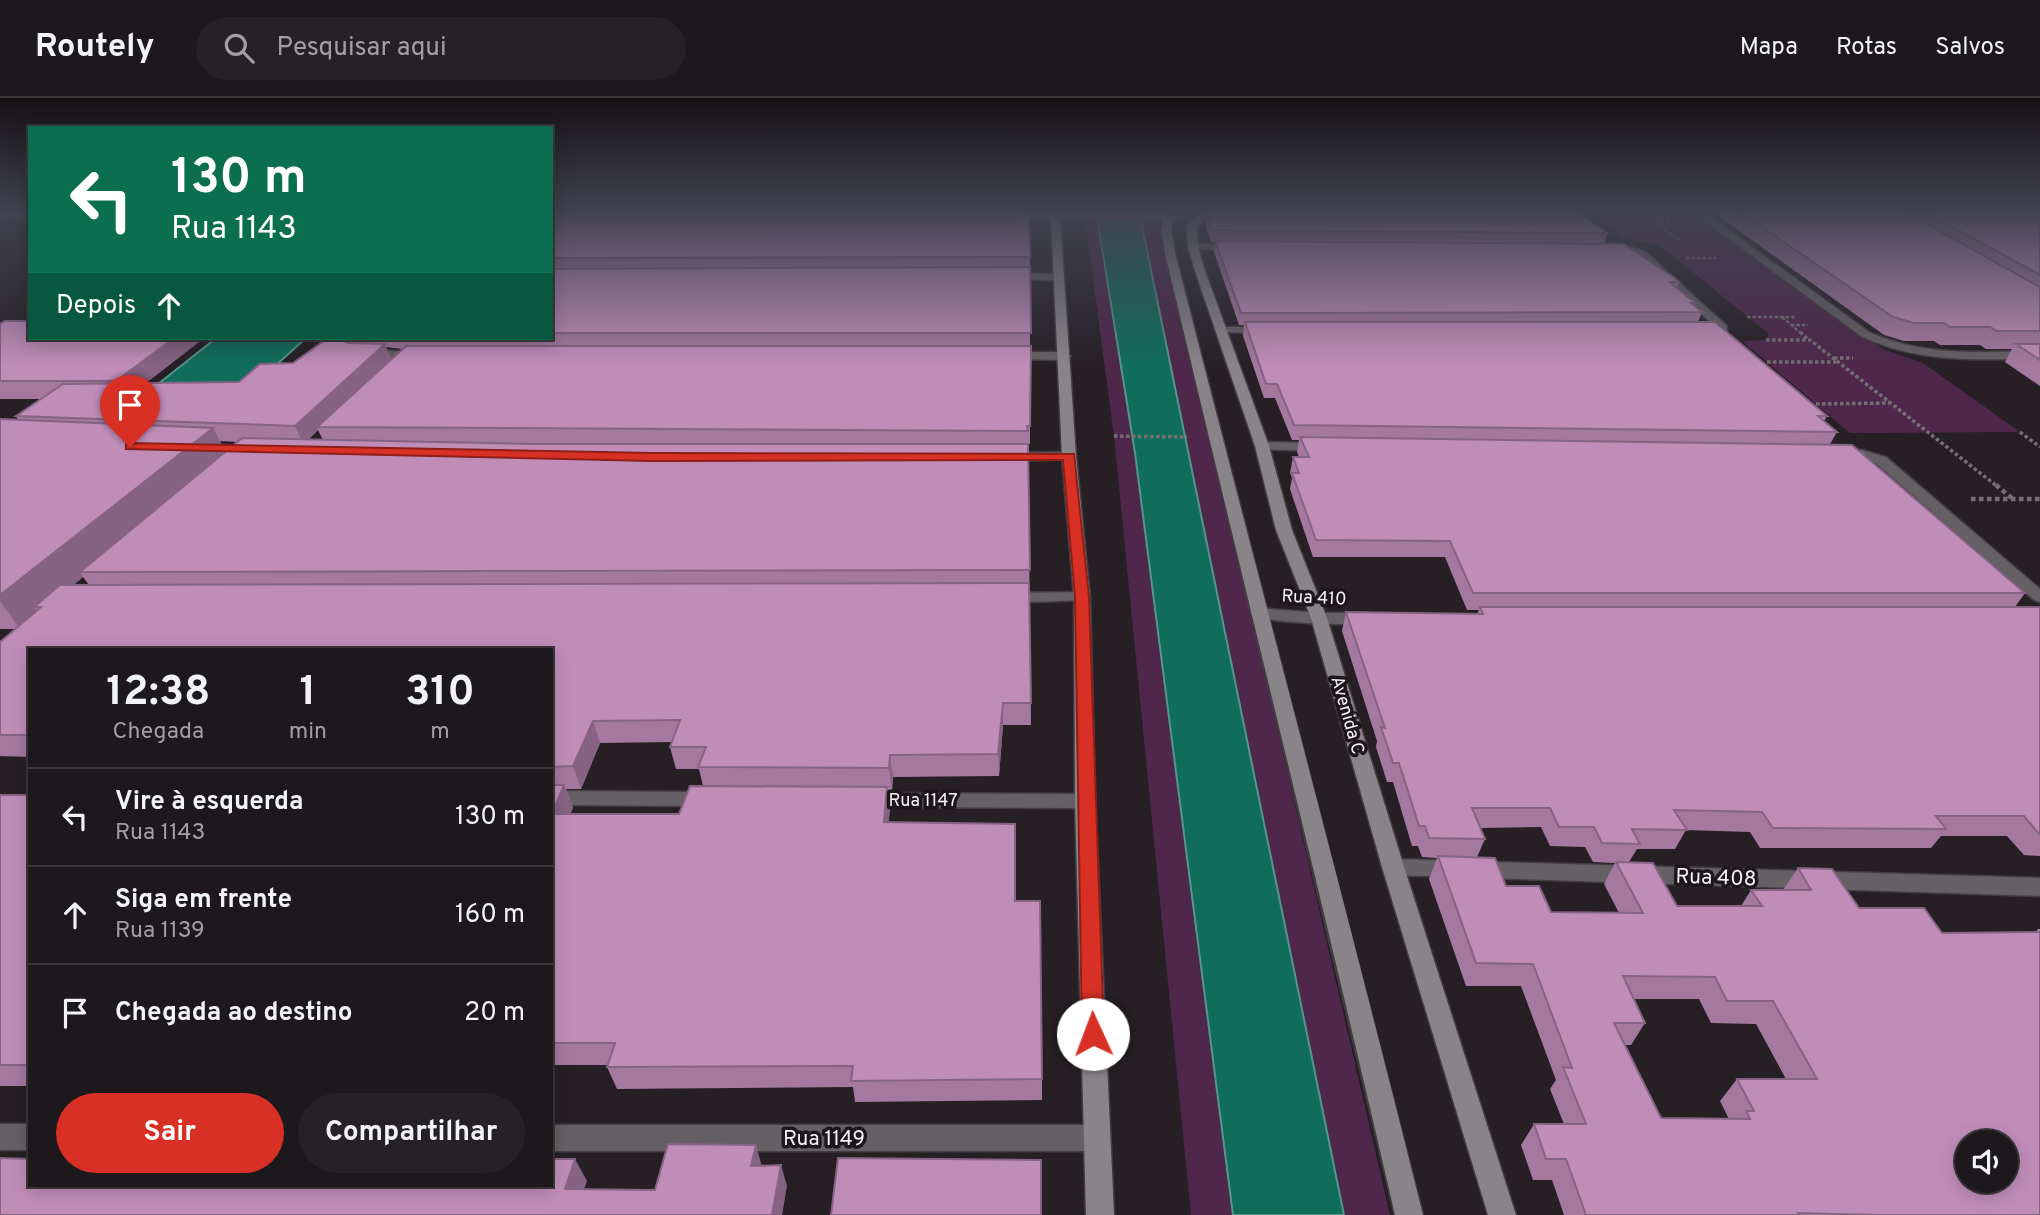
<!DOCTYPE html>
<html lang="pt">
<meta charset="utf-8">
<style>
:root{--surface:#1c181c;--page:#252125;--text:#f1f3f6;--muted:#a0a0a3;--line:#3a373b;--accent:#d93025}
body{margin:0;font-family:Overpass,sans-serif;background:var(--page);color:var(--text);height:100vh;display:flex;flex-direction:column;font-size:26px;white-space:nowrap}
*{box-sizing:border-box;margin:0}
p{font-size:23px;color:var(--muted)}
.icon{flex:none;width:38px;height:38px;fill:none;stroke:currentColor;stroke-width:2;stroke-linecap:round;stroke-linejoin:round}
.map{position:relative;flex:1;overflow:hidden}
.sheet{position:absolute;left:28px;top:550px;width:525px;height:539px;display:flex;flex-direction:column;background:var(--surface);border-radius:0px;box-shadow:0 4px 18px #0003,0 0 0 2px var(--line)}
.sheet>*{flex:none}
.banner{position:absolute;left:28px;top:28px;width:525px;height:214px;border-radius:0px;box-shadow:0 4px 18px #0003,0 0 0 2px var(--line);background:#0b6e4f;color:#fff;overflow:hidden}
.tools{position:absolute;left:1955px;top:1032px;display:grid;gap:14px}
.tools a{display:grid;place-items:center;width:63px;height:63px;border-radius:50%;background:var(--surface);box-shadow:0 4px 18px #0003,0 0 0 2px var(--line);font-size:35px}
.pin{position:absolute;display:grid;place-items:center;width:60px;height:60px;color:#fff;margin:-72px -30px;border-radius:50% 50% 50% 0;rotate:-45deg;box-shadow:0 0 7px #0007}
.pin .icon{rotate:45deg}
.me{position:absolute;width:77px;margin:-38px;rotate:358deg;stroke-linejoin:round;filter:drop-shadow(0 0 5px #0008)}
.turn{display:flex;align-items:center;gap:24px;height:147px;padding:0 28px;font-size:32px}
.turn .icon{width:91px;height:91px;stroke-width:2.5}
.turn b{display:block;font-size:49px;line-height:60px}
.then{display:flex;align-items:center;height:66px;padding:0 28px;background:#0003;gap:14px;font-size:26px}
.eta{display:flex;justify-content:space-evenly;align-items:center;height:119px;text-align:center}
.eta b{font-size:42px;font-weight:700;line-height:49px}
.cta{display:flex;gap:14px;margin-top:auto;padding:14px 28px}
.cta a{flex:1;height:80px;border-radius:42px;background:var(--accent);color:#fff;font-size:28px;font-weight:700;line-height:80px;text-align:center}
.cta a+a{background:var(--page);color:var(--text)}
ul{padding:0;list-style:none}
li{display:flex;align-items:center;gap:21px;height:98px;padding:0 28px;border-top:2px solid var(--line)}
li div{flex:1}
li b{display:block;font-size:26px}
li em{font-style:normal}
header{display:flex;align-items:center;gap:42px;box-sizing:border-box;height:98px;padding:0 35px;background:var(--surface);border-bottom:2px solid var(--line)}
header strong{font-size:33px}
nav{display:flex;gap:38px;margin-inline-start:auto;font-size:24px}
.search{width:490px;height:63px;background:var(--page);display:flex;align-items:center;gap:18px;box-sizing:border-box;padding:0 24px;border-radius:38px;color:var(--muted);font-size:26px}
.map>svg:first-child{display:block}
</style>
<header>
<strong>Routely</strong>
<div class="search"><svg class="icon" aria-label="search" viewBox="0 0 24 24"><circle cx="10" cy="10" r="6"/><path d="M15 15l6 6"/></svg>Pesquisar aqui</div>
<nav><a>Mapa</a><a>Rotas</a><a>Salvos</a></nav>
</header>
<div class="map">
<svg width="2040" height="1117" viewBox="0 0 2040 1117">
<rect width="100%" height="100%" fill="#262025"/>
<g fill="#4e274a">
<path d="M1592 113H1692L1846 228 1885 252 1923 265 2020 334 1850 335 1742 243 1766 242 1769 236 1659 147 1626 141Z"/>
<path d="M1147 117 1160 125 1390 1117H1191L1114 338 1085 121 1094 118Z"/>
</g>
<g fill="#106d5c" stroke="#55958a" stroke-width="2">
<path d="M1096 113H1139L1344 1117H1233L1135 355Z"/>
<path d="M306 240 252 289 153 290 215 241Z"/>
</g>
<g fill="none" stroke-linecap="round" stroke-linejoin="round">
<g stroke="#433d42" stroke-width="3">
<g id="street">
<path d="M1691 113H1702L1869 234C1924 259 1981 254 2040 253V261C1978 261 1919 266 1861 238Z"/>
<path d="M1193 146H1237L1242 149 1237 152 1190 151V147Z"/>
<path d="M1608 148 1632 149 1647 155 1727 228V232L1720 237 1699 236V232L1717 230 1639 159 1630 155 1608 152Z"/>
<path d="M1008 176H1060L1065 179 1060 182 1004 181V177Z"/>
<path d="M1220 229H1265L1271 232 1265 235 1216 234V230Z"/>
<path d="M337 240H349L344 248 356 251 418 254 424 258 418 262 356 259 333 252 331 250Z"/>
<path d="M1010 254H1065L1071 258 1065 262 1006 261 1004 258Z"/>
<path d="M1262 344 1322 345 1329 349 1322 353 1257 351 1255 348Z"/>
<path d="M1840 351 1862 352 1886 359 2040 491V504L2034 502 1876 365 1861 360 1835 358 1833 355Z"/>
<path d="M1069 354 1076 358 1074 361 1004 363 997 359 1004 355Z"/>
<path d="M1082 494 1088 496 1090 499 1088 502 1005 505 997 500 1005 495Z"/>
<path d="M1259 510 1319 515H1368L1376 520C1365 532 1272 523 1253 519L1251 515 1253 511Z"/>
<path d="M551 693 707 694 714 696 717 701 714 706 707 708 551 707Z"/>
<path d="M865 695 1085 696 1092 698 1095 703 1092 708 1085 710 865 709 858 707 855 702 858 697Z"/>
<path d="M1393 761 2040 780V798L1393 777 1385 775 1382 769 1385 763Z"/>
<rect x="0" y="1026" width="30" height="26"/>
<path d="M551 1027H1096L1105 1031 1109 1040 1105 1049 1096 1053H551Z"/>
</g>
</g>
<g stroke="#433d42" stroke-width="3">
<g id="secondary">
<path d="M1051 113H1145L1185 120 1173 122 1171 129 1175 155C1257 476 1343 796 1423 1117H1395C1321 796 1241 476 1165 155L1161 129 1164 121 1060 120 1076 358 1090 499 1095 703 1114 1117H1086L1075 703 1074 499 1062 358 1051 120 1005 121 1000 118 1005 115Z"/>
<path d="M1204 113H1215L1197 128 1198 149 1205 173 1269 348 1292 432 1327 520 1404 769 1516 1117H1488L1382 769 1311 520 1276 432 1255 348 1195 173 1188 149 1187 127Z"/>
<rect x="0" y="114" width="30" height="6"/>
</g>
</g>
<g stroke="#756f74" stroke-width="2.5" stroke-dasharray="3.5 2" stroke-linecap="butt">
<path d="M1625 113 1638 123H1670L1657 113"/>
<path d="M1655 124 1679 142"/>
<path d="M1686 160H1716"/>
<path d="M1747 219H1795"/>
<path d="M1782 219 1802 236"/>
<path d="M1791 227H1808"/>
</g>
<g stroke="#756f74" stroke-width="3.5" stroke-dasharray="3.5 2.5" stroke-linecap="butt">
<path d="M1800 234 1809 242"/>
<path d="M1766 242H1810L1998 389"/>
<path d="M1834 260H1853"/>
<path d="M1767 264H1836"/>
<path d="M1816 306 1889 305"/>
<path d="M2020 334 2040 349"/>
<path d="M1114 338 1187 339"/>
</g>
<g stroke="#756f74" stroke-width="4.5" stroke-dasharray="4.5 3.5" stroke-linecap="butt">
<path d="M1996 387 2013 401"/>
<path d="M1971 401H2040"/>
</g>
<use href="#street" fill="#646063" fill-rule="evenodd"/>
<use href="#secondary" fill="#898488" fill-rule="evenodd"/>
</g>
<g fill="#a5799f" fill-rule="evenodd">
<path d="M551 113 1030 159V346H1028L1031 627H1003L999 678 893 679 892 692H888L890 712 888 724 1015 803 1042 981V1002L855 1004 853 989 617 991 607 969 608 967H551V551H30V659L0 658V544L15 531H0V321L18 322 16 318 42 301H0V226L30 240H204L146 285 239 284 349 245 347 240H551ZM386 249 402 251 391 261ZM318 332 323 342H308ZM220 343 238 344 226 354ZM83 479 89 487H73ZM671 644 670 649 676 671H699L703 688 679 716H570L573 710 566 691H581L600 645Z"/>
<path d="M1713 113H2040V288L2005 264 2012 251H1986L1980 247H1940L1934 243H1904L1884 237 1717 117V116Z"/>
<path d="M1207 117 1607 135 1604 146 1679 184 1677 190 1695 205 1694 208 1702 214 1698 224 1827 318 1824 323 1837 334 1830 346 2025 495 2015 509H2040V758L2024 757 2007 738H1941L1931 750H1760L1750 734 1686 732 1675 751H1637L1629 764 1677 808H1741L1751 792H1783L1798 770 1859 810 1942 835H2035L2038 831H2040V1117H1564L1552 1082H1533L1521 1047 1534 1026H1564L1550 991 1556 982 1521 888H1466L1429 781 1437 760 1422 759 1418 748H1412L1393 684H1387L1376 649 1377 643 1342 533 1346 514 1477 516 1479 512H1467L1445 459H1313L1290 391 1292 380 1290 375 1293 359H1299L1297 354 1299 342H1292L1275 300H1264L1243 238 1244 227H1239L1214 154 1215 144H1211L1206 128ZM1541 729 1550 748 1585 749 1593 764 1615 765 1604 786 1619 815 1551 814 1506 788 1477 759 1485 741 1480 730ZM1634 901H1699L1711 925 1756 926 1786 981H1737L1720 1003 1729 1021 1661 1020 1625 947H1631L1645 925Z"/>
<rect x="0" y="697" width="30" height="291"/>
</g>
<g fill="#866382">
<path d="M174 240H204L126 300 116 283Z"/>
<path d="M385 246 392 263 317 329 318 332 303 346 295 328Z"/>
<path d="M213 330 228 358 80 474 83 479 43 512 41 509H34L38 516 20 531 0 503V497Z"/>
<path d="M1003 605V627L999 678 998 656Z"/>
<path d="M593 623 600 645 581 691 573 668Z"/>
<path d="M890 657 893 679 892 692 889 670Z"/>
<path d="M564 687 573 710 561 738 552 716Z"/>
<path d="M887 689 890 712 886 747 884 724Z"/>
<path d="M756 1047 762 1069 751 1068Z"/>
<path d="M575 1061 587 1083 577 1112 565 1091Z"/>
<path d="M781 1067 787 1088 782 1117H772Z"/>
</g>
<g fill="#c08db9" stroke="#866382" stroke-width="2" fill-rule="evenodd">
<path d="M551 113H1029L1030 159 551 160Z"/>
<path d="M1213 113H1574L1607 135 1212 132 1207 117Z"/>
<path d="M1739 113H1903L2040 189V233H1997L1990 229H1950L1944 225H1914L1893 219Z"/>
<path d="M1924 113H2040V177Z"/>
<path d="M1215 143 1624 146 1675 180 1679 184H1670L1695 205H1691L1702 214 1241 215Z"/>
<path d="M1030 169 1031 235H551V171Z"/>
<path d="M5 223H30V240H174L116 283H0V226Z"/>
<path d="M1245 224H1715L1827 318H1818L1837 334 1294 327 1277 286H1266Z"/>
<path d="M328 240H332L349 245 385 246 295 328 16 318 63 286 239 284 260 266 293 265Z"/>
<path d="M2016 246H2040V262Z"/>
<path d="M406 248H1031L1030 328H1027L1028 333 317 329Z"/>
<path d="M0 321 213 330 0 497Z"/>
<path d="M1300 339 1852 347 2025 495H1473L1450 443 1316 442 1292 375H1299L1293 359H1309Z"/>
<path d="M242 340 528 346H1028L1030 472 80 474Z"/>
<path d="M1029 485 1031 605H1003L998 656 890 657 889 670 698 669 706 649H670L680 622 593 623 573 668 551 669V551H30V637H0V544L41 509H34L60 487Z"/>
<path d="M1480 509H2040V737L2024 718H1936L1946 731 1773 730 1762 714 1674 712 1687 732 1632 731 1640 746 1602 745 1594 729H1559L1550 710H1472L1485 741 1429 740 1425 728H1419L1399 665H1393L1381 629 1385 630 1346 514 1483 516Z"/>
<path d="M551 687H564L552 716H679L690 688 887 689 884 724 1015 726V803H1040L1042 981 851 983 853 968 607 969 615 945H551Z"/>
<rect x="0" y="697" width="30" height="270"/>
<path d="M1438 758 1495 760 1506 788H1539L1551 814 1643 815 1616 764 1653 765 1677 808H1762L1751 792H1811L1798 770 1832 771 1859 810H1924L1942 835 2040 834V1117H1879L1798 1115 1799 1117H1586L1566 1061H1546L1534 1026H1586L1563 969 1572 970 1533 866 1476 865ZM1623 878 1715 879 1727 903H1773L1817 981H1737L1754 1013H1746L1750 1021 1661 1020 1614 925H1645ZM1967 1045H2006V1083H1967Z"/>
<path d="M668 1046 756 1047 751 1068 781 1067 772 1117H0V1060L30 1061V1087H551V1061H575L565 1091 655 1092Z"/>
<path d="M838 1060 1041 1062V1117H831Z"/>
</g>
<linearGradient id="sky" x2="0" y2="1"><stop stop-color="#151214"/><stop offset="0.42" stop-color="#414251"/><stop offset="1" stop-color="#414251" stop-opacity="0"/></linearGradient>
<rect width="2040" height="269" fill="url(#sky)"/>
<path fill="#d93025" stroke="#8d1f18" stroke-width="2" d="M130 345 652 355 1074 356 1089 499 1104 936 1101 943 1093 946 1085 943 1082 936 1075 499 1063 362 652 363 126 351V346Z"/>
<g text-anchor="middle" stroke-width="7" stroke-linejoin="round" paint-order="stroke">
<g font-size="18" fill="#f6f1f5" stroke="#1d171c">
<text transform="translate(1314 499) rotate(3)" y="6">Rua 410</text>
<text transform="translate(1348 617) rotate(74)" y="6">Avenida C</text>
<text x="923" y="708">Rua 1147</text>
</g>
<g font-size="21" fill="#f6f1f5" stroke="#1d171c">
<text transform="translate(1716 779) rotate(2)" y="7">Rua 408</text>
<text x="824" y="1047">Rua 1149</text>
</g>
</g>
</svg>
<div class="tools">
<a><svg class="icon" aria-label="sound" viewBox="0 0 24 24"><path d="M4 9h4l5-4v14l-5-4H4zM17 9q2 3 0 6"/></svg></a>
</div>
<div class="pin" style="left:130px;top:349px;background:#d93025"><svg class="icon" aria-label="arrive" viewBox="0 0 24 24"><path d="M6 21V4h12l-3 4 3 4H6"/></svg></div>
<svg class="me" style="left:1093px;top:936px" viewBox="-20 -20 40 40"><circle r="19" fill="#fff"/><path d="M0-13L10 11 0 6-10 11z" fill="#d93025"/></svg>
<div class="banner">
<div class="turn"><svg class="icon" aria-label="left" viewBox="0 0 24 24"><path d="M17 20v-9H6M10 6l-5 5 5 5"/></svg><div><b>130 m</b>Rua 1143</div></div>
<div class="then">Depois<svg class="icon" aria-label="ahead" viewBox="0 0 24 24"><path d="M12 20V5M6 11l6-6 6 6"/></svg></div>
</div>
<section class="sheet">
<div class="eta">
<div><b>12:38</b><p>Chegada</p></div>
<div><b>1</b><p>min</p></div>
<div><b>310</b><p>m</p></div>
</div>
<ul>
<li><svg class="icon" aria-label="left" viewBox="0 0 24 24"><path d="M17 20v-9H6M10 6l-5 5 5 5"/></svg><div><b>Vire à esquerda</b><p>Rua 1143</p></div><em>130 m</em></li>
<li><svg class="icon" aria-label="ahead" viewBox="0 0 24 24"><path d="M12 20V5M6 11l6-6 6 6"/></svg><div><b>Siga em frente</b><p>Rua 1139</p></div><em>160 m</em></li>
<li><svg class="icon" aria-label="arrive" viewBox="0 0 24 24"><path d="M6 21V4h12l-3 4 3 4H6"/></svg><div><b>Chegada ao destino</b></div><em>20 m</em></li>
</ul>
<div class="cta"><a>Sair</a><a>Compartilhar</a></div>
</section>
</div>
